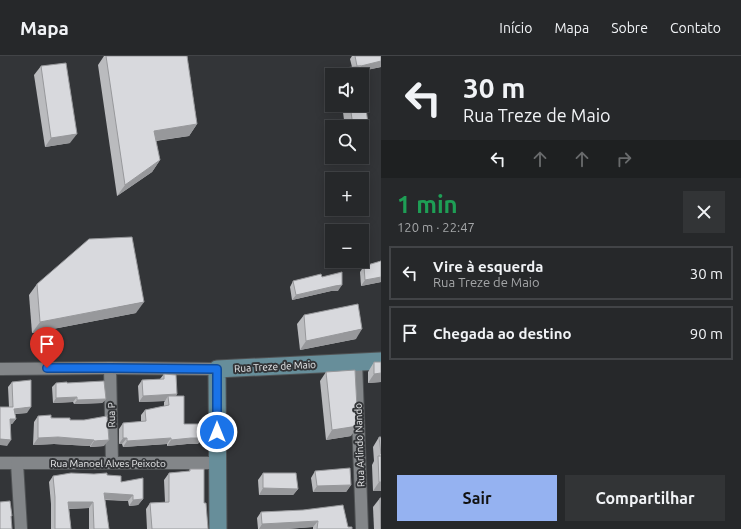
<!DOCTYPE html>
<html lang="pt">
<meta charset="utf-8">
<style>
:root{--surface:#26282a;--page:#323436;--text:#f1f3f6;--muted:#a4a6a8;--line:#424447;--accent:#95b2f1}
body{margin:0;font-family:Ubuntu,sans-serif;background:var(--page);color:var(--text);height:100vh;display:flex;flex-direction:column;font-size:15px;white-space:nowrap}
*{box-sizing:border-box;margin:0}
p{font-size:13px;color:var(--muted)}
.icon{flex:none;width:22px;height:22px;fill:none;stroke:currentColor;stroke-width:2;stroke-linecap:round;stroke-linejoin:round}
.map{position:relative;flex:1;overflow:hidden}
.details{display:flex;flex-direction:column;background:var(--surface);width:360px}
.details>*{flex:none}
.top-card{background:#26282a;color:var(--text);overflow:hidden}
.fabs{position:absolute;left:325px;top:12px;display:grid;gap:8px}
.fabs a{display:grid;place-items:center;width:44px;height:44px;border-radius:0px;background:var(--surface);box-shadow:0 2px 10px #0003,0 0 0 1px var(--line);font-size:20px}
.pin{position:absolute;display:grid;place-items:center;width:34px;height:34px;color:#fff;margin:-41px -17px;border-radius:50% 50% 50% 0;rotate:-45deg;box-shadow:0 0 4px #0007}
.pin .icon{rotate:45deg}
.me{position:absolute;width:44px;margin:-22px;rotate:0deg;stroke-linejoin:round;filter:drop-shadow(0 0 3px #0008)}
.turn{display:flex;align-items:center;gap:14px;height:84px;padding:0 16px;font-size:18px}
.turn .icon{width:52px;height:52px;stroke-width:2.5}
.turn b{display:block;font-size:28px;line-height:34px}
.lanes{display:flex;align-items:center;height:38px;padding:0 16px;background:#0003;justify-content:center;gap:20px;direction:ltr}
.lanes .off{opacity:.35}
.round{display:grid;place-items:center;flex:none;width:42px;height:42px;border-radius:0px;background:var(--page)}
.summary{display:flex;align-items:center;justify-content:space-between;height:68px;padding:0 16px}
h1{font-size:24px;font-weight:600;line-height:30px;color:#1e9e55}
.action{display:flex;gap:8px;margin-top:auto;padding:8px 16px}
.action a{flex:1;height:46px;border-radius:0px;background:var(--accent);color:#111;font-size:16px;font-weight:600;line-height:46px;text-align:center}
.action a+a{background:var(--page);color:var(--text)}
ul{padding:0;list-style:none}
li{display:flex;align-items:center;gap:12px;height:54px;margin:0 8px 6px;padding:0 8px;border:2px solid var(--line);border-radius:0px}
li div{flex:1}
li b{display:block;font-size:15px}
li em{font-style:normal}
header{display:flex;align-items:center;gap:24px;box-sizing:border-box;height:56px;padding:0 20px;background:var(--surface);border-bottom:1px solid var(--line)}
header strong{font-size:19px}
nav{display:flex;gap:22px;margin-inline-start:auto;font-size:14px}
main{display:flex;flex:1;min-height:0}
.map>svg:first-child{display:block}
</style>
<header>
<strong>Mapa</strong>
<nav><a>Início</a><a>Mapa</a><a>Sobre</a><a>Contato</a></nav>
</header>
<main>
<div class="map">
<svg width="381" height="473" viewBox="0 0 381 473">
<rect width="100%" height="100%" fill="#333538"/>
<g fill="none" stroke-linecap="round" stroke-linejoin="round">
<g stroke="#505355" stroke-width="14">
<g id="street">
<path d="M356 305 362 473"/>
<path d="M110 312 112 407"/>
<path d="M0 313 110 312 217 313"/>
<path d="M0 407H217"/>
<path d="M17 407 21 473"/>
</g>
</g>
<g stroke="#505355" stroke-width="19">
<path id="secondary" d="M218 473 217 313 381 305"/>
</g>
<use href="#street" stroke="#838689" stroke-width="12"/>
<use href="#secondary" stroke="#678e9a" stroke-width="17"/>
</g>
<g fill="#babbbe">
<path d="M104 0H187L197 68 189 80 156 85 160 104 152 116 117 140 98 9Z"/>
<path d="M352 0H381V11L361 15 362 19H340L345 12 352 11 350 3Z"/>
<path d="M41 10 70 87 45 91 34 19Z"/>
<path d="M342 49H362V71H345Z"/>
<path d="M381 205V226L361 230 360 216 364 210Z"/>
<path d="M322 221 338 235H331L292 244 290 231 293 225Z"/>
<path d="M37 228 136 257 32 277 29 239Z"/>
<path d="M304 259 356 283 300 294 297 268Z"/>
<path d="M374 306H381V326L368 327V316Z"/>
<path d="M326 316 351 380 326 384 320 325Z"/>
<path d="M164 318 177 338 176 340 184 368 198 388H187L167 390V388L123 391 122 388H119V373L123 367 141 366V359L145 354 164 350V346L165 345 139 346 138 330 142 324 160 323Z"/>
<path d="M12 326 27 357 15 358 16 363 12 368H11L7 390 9 351 8 331Z"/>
<path d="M56 327H67L106 343 102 347 74 348 73 346 53 347 52 331Z"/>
<path d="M38 360 70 364 104 390 90 391V390L54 388 33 389 34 366Z"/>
<path d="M379 381H381V435H373L372 409 374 405 373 391Z"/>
<path d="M190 413 204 447 208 473H147L146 453 150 447 165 446 164 424 169 417 189 415Z"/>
<path d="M315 415 351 429 346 436H313L311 422Z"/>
<path d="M263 417 298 433 293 439H259L258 424Z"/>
<path d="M107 419 121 426 143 443 138 449 129 450 128 445 105 444 109 473H89V452L69 453 71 473H51V448L49 426 53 420Z"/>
<path d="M380 442 381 473H374L373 451Z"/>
<path d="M303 454 348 471 352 473H313V471L286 473H258L257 462 261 456Z"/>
</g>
<g fill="#97989b">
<path d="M381 5V11L353 17 357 11Z"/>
<path d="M197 68 189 80 146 86 154 75Z"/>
<path d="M368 68 362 77V71H352L353 70Z"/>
<path d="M77 78 70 87 45 91 51 82Z"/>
<path d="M160 104 152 116 117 140 125 129Z"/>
<path d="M381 221V226L361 230 365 224Z"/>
<path d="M342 229 338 235H331L292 244 296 239 335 230Z"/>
<path d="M144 246 136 257 32 277 40 266Z"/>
<path d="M362 273 356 283 300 294 306 285Z"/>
<path d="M381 317V326L368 327 374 318Z"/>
<path d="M177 338 173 345 168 340 165 345 139 346 143 340Z"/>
<path d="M77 341 73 346 53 347 56 342Z"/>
<path d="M106 343 102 347 74 348 77 344Z"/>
<path d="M31 351 27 357 10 358 14 353Z"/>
<path d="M10 363H16L12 368 7 369Z"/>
<path d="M358 370 351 380 326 384 332 374Z"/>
<path d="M58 381 94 384 90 390 54 388 33 389 38 382Z"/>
<path d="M123 382H127L122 388H119Z"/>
<path d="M171 382 167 388 123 391 127 385Z"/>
<path d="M191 382H203L198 388H187L167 390 171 384Z"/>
<path d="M0 383 11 384 7 390 0 389Z"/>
<path d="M109 384 104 390 90 391 94 385Z"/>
<path d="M379 426H381V435H373Z"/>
<path d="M351 429 346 436H313L317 430Z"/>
<path d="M263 432 298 433 293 439H259Z"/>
<path d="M104 437 133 439 128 445 100 443Z"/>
<path d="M143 443 138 449 129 450 133 444Z"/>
<path d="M68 446H93L89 452 64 453Z"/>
<path d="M318 465 313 471 286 473H259L262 468Z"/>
</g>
<g fill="#d8d9dd" stroke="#97989b">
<path d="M106 0H187L197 68 154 75 160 104 125 129Z"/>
<path d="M355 0H381V5L361 10H357Z"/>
<path d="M66 7 77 78 51 82 41 10Z"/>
<path d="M361 10 362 19H346L345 12Z"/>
<path d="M362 21 368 68 353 70 350 49H362Z"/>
<path d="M132 181 144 246 40 266 37 228 89 183Z"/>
<path d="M381 205V221L365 224 364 210Z"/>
<path d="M342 216V229L335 230 296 239 293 225 321 218 322 221Z"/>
<path d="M358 248 362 273 306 285 304 259Z"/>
<path d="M374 306H381V317L374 318Z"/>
<path d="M355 314 358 370 332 374 326 316Z"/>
<path d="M164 318 176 319 177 338 143 340 142 324 164 323Z"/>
<path d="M31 324V351L14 353 16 363H10L11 384 0 383V351H13L12 326Z"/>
<path d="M104 325 106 343 77 344V341L56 342V327L67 326V327Z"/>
<path d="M168 340H184V368H203V382H191L171 384V382L127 385V382H123V367L146 365 145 354 169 349Z"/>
<path d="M51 359V362H70V364H84L107 360 109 384 94 385V384L58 381 38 382V360Z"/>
<path d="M379 381H381V398Z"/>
<path d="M378 400H381V426H379Z"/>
<path d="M350 412 351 429 317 430 315 415Z"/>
<path d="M190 413H204V447H206L208 473H152L150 447 169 446V417L190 415Z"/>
<path d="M71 417 94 418 107 417V419L121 420V426L143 422V443L133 444V439L104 437 109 473H94L93 446H68L71 473H55V441L53 420Z"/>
<path d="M263 417H296L298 433 263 432Z"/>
<path d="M380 442H381V473Z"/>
<path d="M10 445 12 460H11L12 473H0V446Z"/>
<path d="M343 449 348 471H352V473H317L318 465 262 468 261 456 303 454Z"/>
</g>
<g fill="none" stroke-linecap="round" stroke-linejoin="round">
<g stroke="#114b97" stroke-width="10">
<path id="route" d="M47 312H110L217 313V376"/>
</g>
<use href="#route" stroke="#1a73e8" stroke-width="7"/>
</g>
<g text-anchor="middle" stroke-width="4" stroke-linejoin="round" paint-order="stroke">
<g font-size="10" fill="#ebecee" stroke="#333538">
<text transform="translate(275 310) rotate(-3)" y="4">Rua Treze de Maio</text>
<text transform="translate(111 359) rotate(-91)" y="4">Rua P</text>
<text transform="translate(359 389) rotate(-92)" y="4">Rua Arlindo Nando</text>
<text x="108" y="411">Rua Manoel Alves Peixoto</text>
</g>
</g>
</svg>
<div class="fabs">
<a><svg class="icon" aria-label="sound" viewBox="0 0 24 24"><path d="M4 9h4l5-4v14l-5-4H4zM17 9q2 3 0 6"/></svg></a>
<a><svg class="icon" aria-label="search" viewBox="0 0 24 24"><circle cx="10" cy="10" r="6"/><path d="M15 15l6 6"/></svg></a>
<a>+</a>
<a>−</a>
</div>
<div class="pin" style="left:47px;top:312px;background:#d93025"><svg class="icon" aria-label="arrive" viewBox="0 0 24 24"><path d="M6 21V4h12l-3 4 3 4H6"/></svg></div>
<svg class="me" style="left:217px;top:376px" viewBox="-20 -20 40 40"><circle r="17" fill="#1a73e8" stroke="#fff" stroke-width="3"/><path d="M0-11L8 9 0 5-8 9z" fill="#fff"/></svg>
</div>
<section class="details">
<div class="top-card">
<div class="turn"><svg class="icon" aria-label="left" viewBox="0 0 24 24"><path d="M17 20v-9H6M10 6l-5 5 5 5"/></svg><div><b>30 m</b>Rua Treze de Maio</div></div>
<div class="lanes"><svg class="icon" aria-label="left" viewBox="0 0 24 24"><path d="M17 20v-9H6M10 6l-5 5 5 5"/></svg><svg class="icon off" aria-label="ahead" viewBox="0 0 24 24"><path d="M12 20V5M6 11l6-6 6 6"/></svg><svg class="icon off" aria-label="ahead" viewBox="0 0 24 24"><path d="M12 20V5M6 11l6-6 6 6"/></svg><svg class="icon off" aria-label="right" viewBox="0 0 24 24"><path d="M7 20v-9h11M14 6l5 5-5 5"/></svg></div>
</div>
<div class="summary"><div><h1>1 min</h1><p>120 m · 22:47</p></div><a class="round"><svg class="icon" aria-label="close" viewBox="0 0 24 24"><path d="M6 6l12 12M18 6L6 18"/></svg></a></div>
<ul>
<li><svg class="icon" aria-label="left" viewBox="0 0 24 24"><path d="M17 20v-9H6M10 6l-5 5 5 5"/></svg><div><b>Vire à esquerda</b><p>Rua Treze de Maio</p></div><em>30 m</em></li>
<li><svg class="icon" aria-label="arrive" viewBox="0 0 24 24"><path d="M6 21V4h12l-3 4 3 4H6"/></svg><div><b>Chegada ao destino</b></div><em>90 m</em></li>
</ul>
<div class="action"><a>Sair</a><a>Compartilhar</a></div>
</section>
</main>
